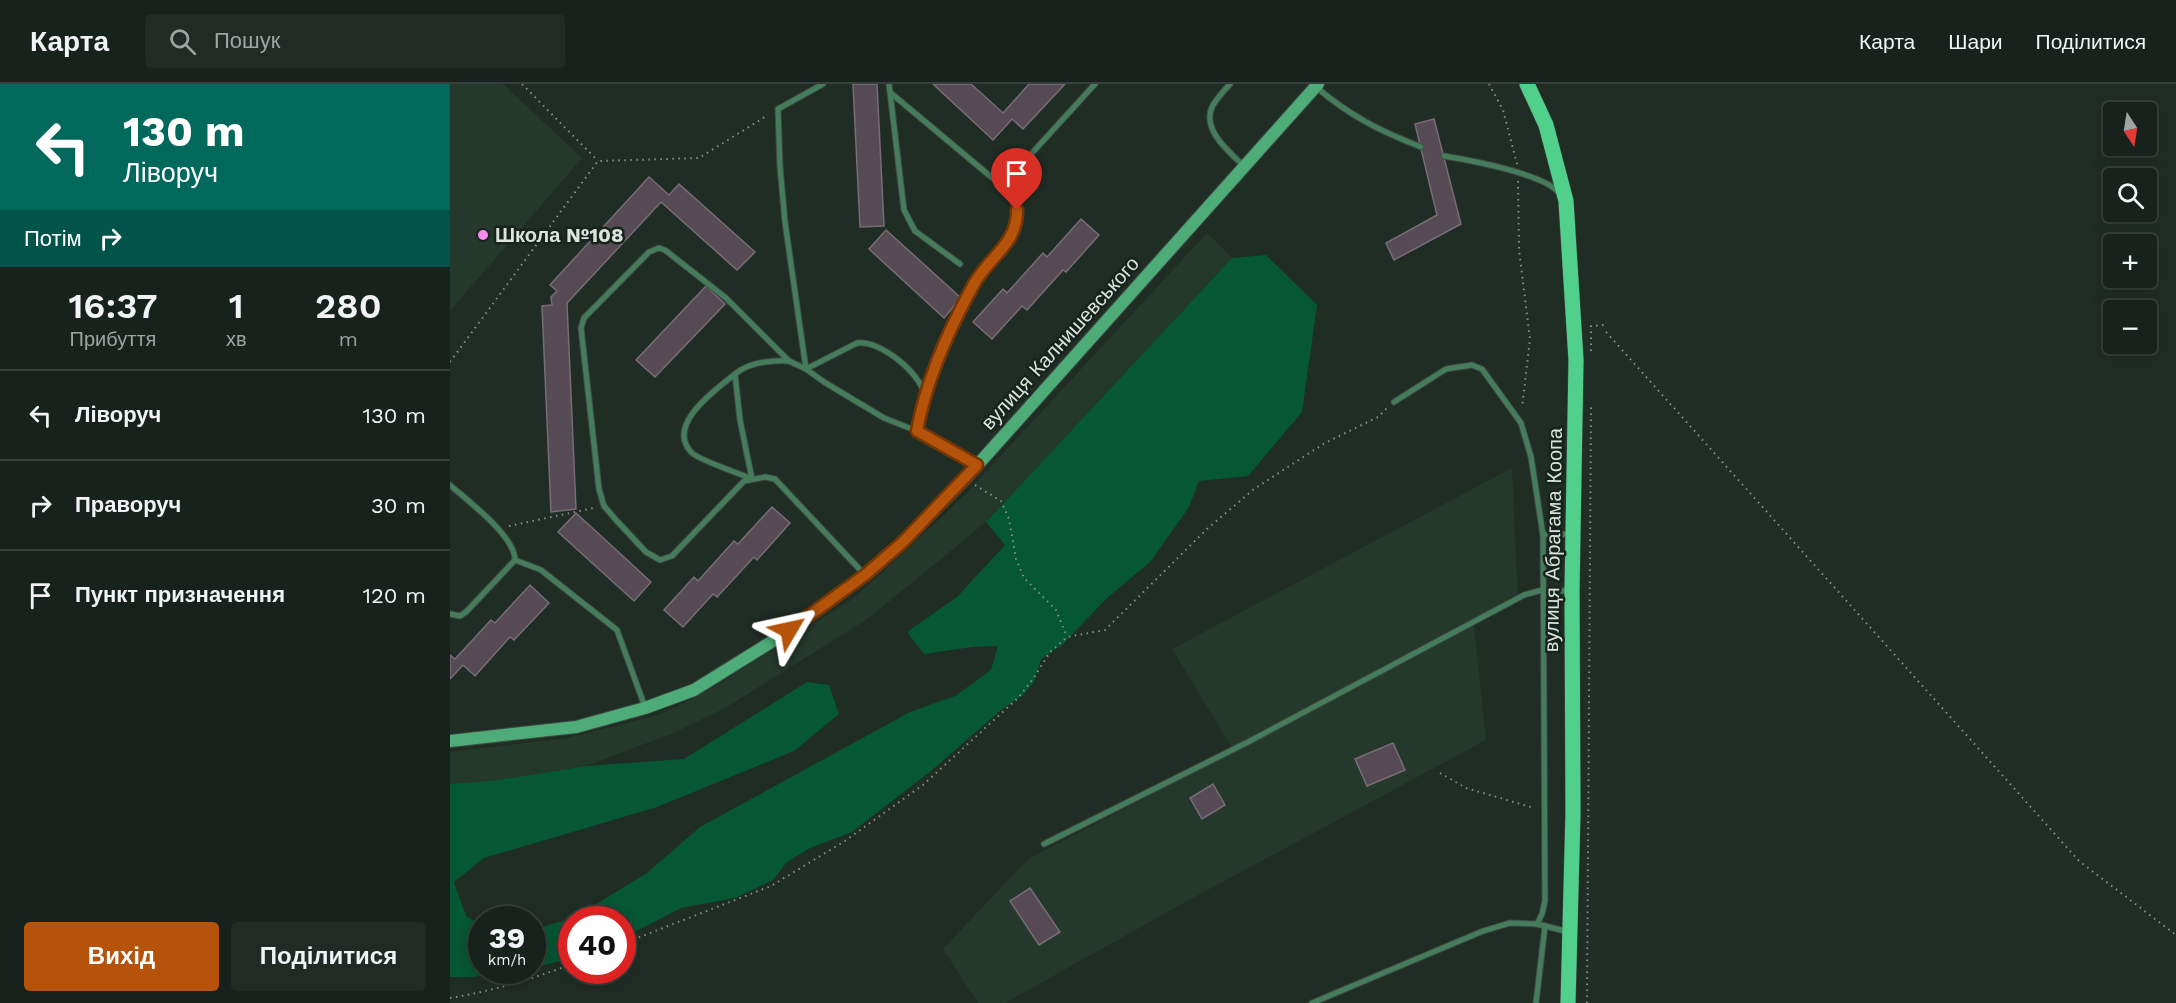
<!DOCTYPE html>
<html lang="uk">
<meta charset="utf-8">
<style>
:root{--surface:#18221c;--page:#212a25;--text:#f1f3f6;--muted:#9fa4a3;--line:#363f3b;--accent:#b45309}
body{margin:0;font-family:"Work Sans",sans-serif;background:var(--page);color:var(--text);height:100vh;display:flex;flex-direction:column;font-size:22px;white-space:nowrap}
*{box-sizing:border-box;margin:0}
p{font-size:20px;color:var(--muted)}
.icon{flex:none;width:33px;height:33px;fill:none;stroke:currentColor;stroke-width:2;stroke-linecap:round;stroke-linejoin:round}
.map{position:relative;flex:1;overflow:hidden}
.drawer{display:flex;flex-direction:column;background:var(--surface);width:450px}
.drawer>*{flex:none}
.top-card{background:#00695c;color:#fff;overflow:hidden}
.needle{width:39px;rotate:168deg}
.tools{position:absolute;left:1653px;top:18px;display:grid;gap:12px}
.tools a{display:grid;place-items:center;width:54px;height:54px;border-radius:6px;background:var(--surface);box-shadow:0 3px 15px #0003,0 0 0 2px var(--line);font-size:30px}
.speed{position:absolute;left:18px;top:822px;display:flex;gap:12px;font-size:30px;font-weight:700;text-align:center}
.speed>*{display:grid;place-content:center;width:78px;height:78px;border-radius:50%;background:var(--surface);box-shadow:0 3px 15px #0003,0 0 0 2px var(--line);line-height:1}
.speed small{font-size:15px;font-weight:400}
.speed .limit{border:9px solid #d22;background:#fff;color:#111}
.pin{position:absolute;display:grid;place-items:center;width:51px;height:51px;color:#fff;margin:-62px -26px;border-radius:50% 50% 50% 0;rotate:-45deg;box-shadow:0 0 6px #0007}
.pin .icon{rotate:45deg}
.me{position:absolute;width:66px;margin:-33px;rotate:54deg;stroke-linejoin:round;filter:drop-shadow(0 0 4px #0008)}
.turn{display:flex;align-items:center;gap:21px;height:126px;padding:0 24px;font-size:27px}
.turn .icon{width:78px;height:78px;stroke-width:2.5}
.turn b{display:block;font-size:42px;line-height:51px}
.then{display:flex;align-items:center;height:57px;padding:0 24px;background:#0003;gap:12px;font-size:22px}
.eta{display:flex;justify-content:space-evenly;align-items:center;height:102px;text-align:center}
.eta b{font-size:36px;font-weight:600;line-height:42px}
.button{display:flex;gap:12px;margin-top:auto;padding:12px 24px}
.button a{flex:1;height:69px;border-radius:6px;background:var(--accent);color:#fff;font-size:24px;font-weight:600;line-height:69px;text-align:center}
.button a+a{background:var(--page);color:var(--text)}
ul{padding:0;list-style:none}
li{display:flex;align-items:center;gap:18px;height:90px;padding:0 24px;border-top:2px solid var(--line)}
li div{flex:1}
li b{display:block;font-size:22px}
li em{font-style:normal}
header{display:flex;align-items:center;gap:36px;box-sizing:border-box;height:84px;padding:0 30px;background:var(--surface);border-bottom:2px solid var(--line)}
header strong{font-size:28px}
nav{display:flex;gap:33px;margin-inline-start:auto;font-size:21px}
.search{width:420px;height:54px;background:var(--page);display:flex;align-items:center;gap:15px;box-sizing:border-box;padding:0 21px;border-radius:6px;color:var(--muted);font-size:22px}
main{display:flex;flex:1;min-height:0}
.map>svg:first-child{display:block}
</style>
<header>
<strong>Карта</strong>
<div class="search"><svg class="icon" aria-label="search" viewBox="0 0 24 24"><circle cx="10" cy="10" r="6"/><path d="M15 15l6 6"/></svg>Пошук</div>
<nav><a>Карта</a><a>Шари</a><a>Поділитися</a></nav>
</header>
<main>
<section class="drawer">
<div class="top-card">
<div class="turn"><svg class="icon" aria-label="left" viewBox="0 0 24 24"><path d="M17 20v-9H6M10 6l-5 5 5 5"/></svg><div><b>130 m</b>Ліворуч</div></div>
<div class="then">Потім<svg class="icon" aria-label="right" viewBox="0 0 24 24"><path d="M7 20v-9h11M14 6l5 5-5 5"/></svg></div>
</div>
<div class="eta">
<div><b>16:37</b><p>Прибуття</p></div>
<div><b>1</b><p>хв</p></div>
<div><b>280</b><p>m</p></div>
</div>
<ul>
<li><svg class="icon" aria-label="left" viewBox="0 0 24 24"><path d="M17 20v-9H6M10 6l-5 5 5 5"/></svg><div><b>Ліворуч</b></div><em>130 m</em></li>
<li><svg class="icon" aria-label="right" viewBox="0 0 24 24"><path d="M7 20v-9h11M14 6l5 5-5 5"/></svg><div><b>Праворуч</b></div><em>30 m</em></li>
<li><svg class="icon" aria-label="arrive" viewBox="0 0 24 24"><path d="M6 21V4h12l-3 4 3 4H6"/></svg><div><b>Пункт призначення</b></div><em>120 m</em></li>
</ul>
<div class="button"><a>Вихід</a><a>Поділитися</a></div>
</section>
<div class="map">
<svg width="1726" height="919" viewBox="0 0 1726 919">
<rect width="100%" height="100%" fill="#202d25"/>
<g fill="#25382c">
<path d="M0 0H53L132 74 0 227Z"/>
<path d="M757 149 782 174 536 438 419 534 275 624 226 648 136 682 48 696 0 700V668L118 654 212 630 261 605 404 514 511 415Z"/>
<path d="M1062 384 1068 518 1024 541 1036 656 741 815 555 919H528L493 865 577 776 784 667 722 565Z"/>
</g>
<g fill="#065733">
<path d="M816 171 867 221 852 328 798 392 749 397 739 423 701 477 657 514 613 560 591 575 584 598 573 611 551 626 481 687 402 748 360 764 337 778 323 796 285 814 231 824 173 854 172 836H122L121 875 83 883V846L125 833 197 789 250 743 460 628 505 612 541 586 548 562 522 563 474 570 457 548 507 513 555 461 536 438 782 174Z"/>
<path d="M357 598 379 601 389 630 344 667 207 723 34 774 4 798 16 832 31 841 32 886 62 887 23 893H0V700L48 696 136 682 234 675Z"/>
</g>
<g fill="#564a55" stroke="#786c77" stroke-width="1.5">
<path d="M403 0H427L434 142 410 143Z"/>
<path d="M483 0H521L553 29 579 0H615L573 45 562 35 543 56Z"/>
<path d="M984 35 1011 140 944 176 936 159 987 131 965 40Z"/>
<path d="M199 93 219 111 229 100 305 168 287 186 211 118 117 219 126 425 101 428 92 222 102 221 101 213 107 207 100 201Z"/>
<path d="M631 135 649 151 616 188 613 186 577 226 572 222 542 255 523 238 553 205 557 209 593 169 597 173Z"/>
<path d="M436 146 511 214 494 234 419 165Z"/>
<path d="M256 202 275 220 205 293 186 276Z"/>
<path d="M322 423 340 439 307 476 304 473 267 513 263 510 233 543 214 526 244 493 248 497 284 457 288 460Z"/>
<path d="M126 429 201 498 184 517 108 448Z"/>
<path d="M80 501 99 519 64 556 60 553 25 592 13 581 0 595V571L5 575 41 536 45 539Z"/>
<path d="M943 659 955 686 917 702 905 675Z"/>
<path d="M763 700 775 721 752 735 740 714Z"/>
<path d="M580 804 610 848 589 861 560 817Z"/>
</g>
<g fill="none" stroke-linecap="round" stroke-linejoin="round">
<g stroke="#3e4a43" stroke-width="7">
<g id="lane">
<path d="M373 0 328 25 330 83 335 138 356 285 407 259C428 255 470 288 474 310 475 317 469 338 467 347"/>
<path d="M439 0 454 126 465 147 510 180"/>
<path d="M780 0C774 7 766 15 762 23 752 46 779 68 794 82"/>
<path d="M866 3C900 32 930 47 971 63"/>
<path d="M442 10 552 102C562 115 570 125 566 143 560 165 537 179 525 198 504 232 490 274 475 311"/>
<path d="M994 72C1019 76 1095 90 1109 109"/>
<path d="M552 102 645 0"/>
<path d="M285 290 290 336 302 395C289 389 251 377 242 369 214 341 267 305 285 290 300 278 320 276 339 277"/>
<path d="M944 318 996 285 1022 281 1032 285 1071 339 1081 373 1093 451 1121 450"/>
<path d="M0 401C18 417 65 452 65 476"/>
<path d="M415 491 325 395 315 393 294 397 222 472 210 476 196 468 167 437 154 422 149 405 131 244 134 234 199 168 209 164 215 166 276 214 339 277 356 285 374 298 434 334 467 347 526 381"/>
<path d="M0 530 10 532 16 528 65 476 91 486 167 546 195 623"/>
<path d="M594 760 798 658 1074 511 1092 506 1120 507"/>
<path d="M1087 840 1092 830 1095 817 1093 451"/>
<path d="M862 919 1033 847 1060 839 1087 840 1119 848"/>
<path d="M1086 919 1095 842"/>
</g>
</g>
<g stroke="#3e4a43" stroke-width="14">
<path id="secondary" d="M0 657 126 643 195 624 244 606 339 547 415 491 453 458 515 395 868 0"/>
</g>
<g stroke="#3e4a43" stroke-width="16">
<path id="primary" d="M1077 0 1096 41 1116 117 1126 276 1122 507 1123 729 1118 919"/>
</g>
<g stroke="#86918a" stroke-width="2" stroke-dasharray="1.5 4.5" stroke-linecap="butt">
<path d="M72 0 148 77"/>
<path d="M1039 0 1053 26 1067 80"/>
<path d="M1068 97 1069 166 1080 255 1072 324"/>
<path d="M1156 248 1629 777 1726 851"/>
<path d="M1141 267V242L1155 241"/>
<path d="M0 278 148 77 249 74 318 31"/>
<path d="M525 401 551 417 559 435 566 475 574 494 606 526 617 553"/>
<path d="M59 442 144 424"/>
<path d="M990 689 1016 704 1084 724"/>
<path d="M172 860 321 802 395 757 473 701 568 614 583 595 600 568 617 553 655 546 757 445 804 405 875 359 928 333 937 324"/>
<path d="M0 914C42 907 82 895 122 880"/>
<path d="M1137 919 1141 321"/>
</g>
<use href="#lane" stroke="#457d5c" stroke-width="5"/>
<use href="#secondary" stroke="#4dac77" stroke-width="12"/>
<use href="#primary" stroke="#51d08c" stroke-width="15"/>
</g>
<g fill="none" stroke-linecap="round" stroke-linejoin="round">
<g stroke="#753606" stroke-width="15">
<path id="route" d="M339 546 415 491 453 458 527 381 467 347C476 296 499 245 524 200 539 173 568 159 567 126"/>
</g>
<use href="#route" stroke="#b45309" stroke-width="10"/>
</g>
<circle fill="#f489f0" stroke="#17241b" stroke-width="2" cx="33" cy="151" r="6"/>
<g text-anchor="middle" stroke-width="5" stroke-linejoin="round" paint-order="stroke">
<g font-size="20" font-weight="bold" fill="#dbe4de" stroke="#17241b" text-anchor="start">
<text x="45" y="158">Школа №108</text>
</g>
<g font-size="20" fill="#dbe4de" stroke="#17241b">
<text transform="translate(610 259) rotate(-48)" y="7">вулиця Калнишевського</text>
<text transform="translate(1103 456) rotate(-89)" y="7">вулиця Абрагама Коопа</text>
</g>
</g>
</svg>
<div class="tools">
<a><svg class="needle" viewBox="-14 -14 28 28"><path d="M0-13l5 13h-10z" fill="#e53935"/><path d="M0 13l5-13h-10z" fill="#9fa4a3"/></svg></a>
<a><svg class="icon" aria-label="search" viewBox="0 0 24 24"><circle cx="10" cy="10" r="6"/><path d="M15 15l6 6"/></svg></a>
<a>+</a>
<a>−</a>
</div>
<div class="speed"><div>39<small>km/h</small></div><div class="limit">40</div></div>
<div class="pin" style="left:567px;top:126px;background:#d93025"><svg class="icon" aria-label="arrive" viewBox="0 0 24 24"><path d="M6 21V4h12l-3 4 3 4H6"/></svg></div>
<svg class="me" style="left:339px;top:546px" viewBox="-20 -20 40 40"><path d="M0-17L14 15 0 8-14 15z" fill="#b45309" stroke="#fff" stroke-width="4"/></svg>
</div>
</main>
